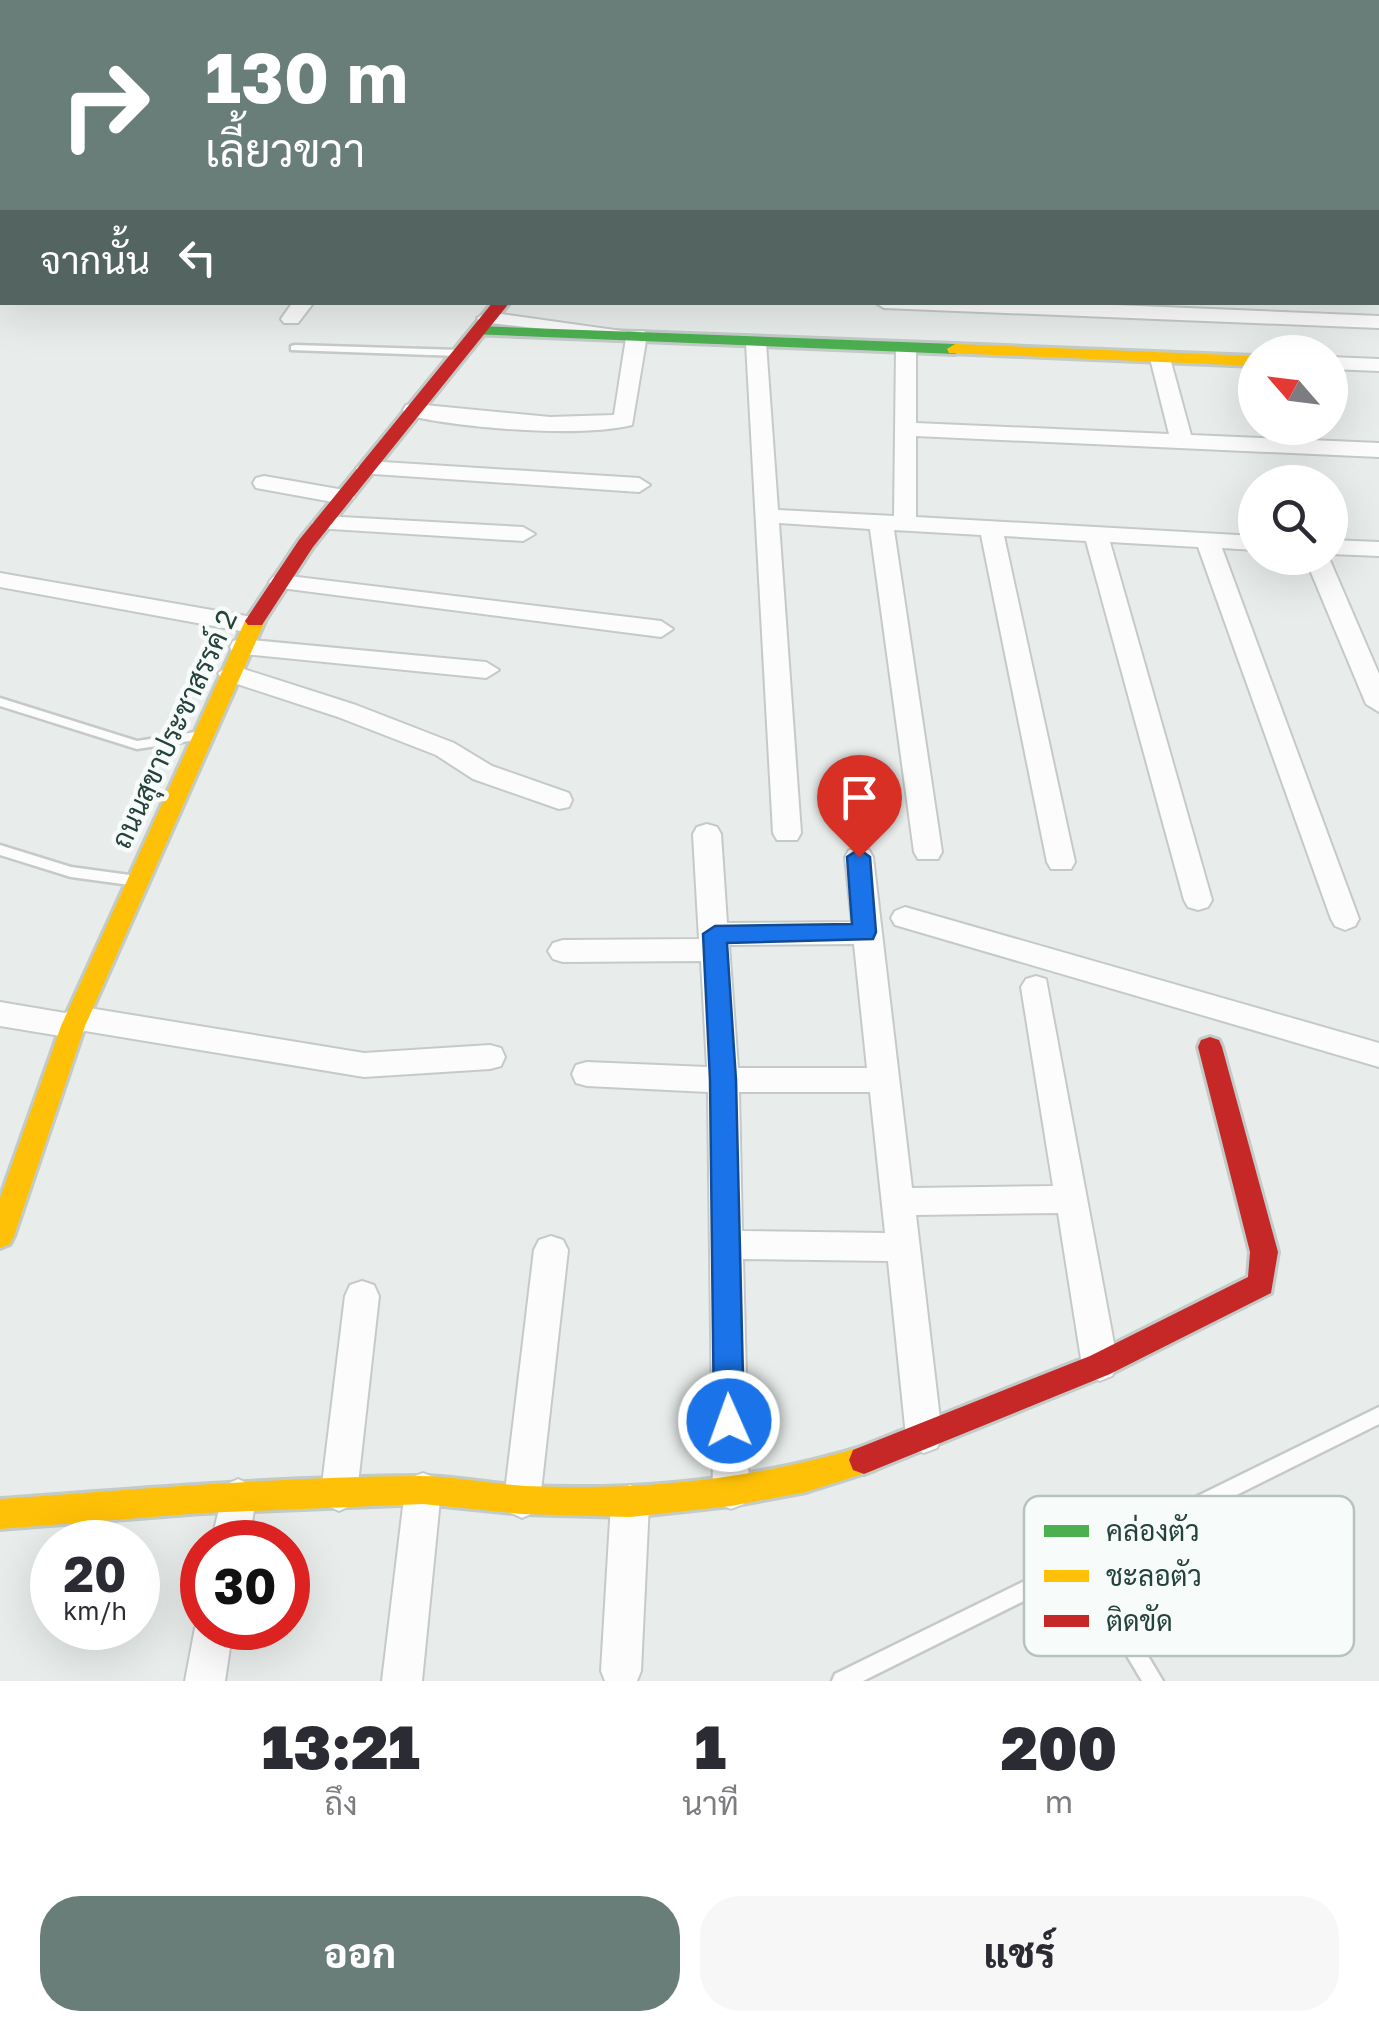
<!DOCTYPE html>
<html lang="th">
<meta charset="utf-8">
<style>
:root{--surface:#fff;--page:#f7f7f7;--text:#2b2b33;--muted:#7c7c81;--accent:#697d79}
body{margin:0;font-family:"Golos Text",Sarabun,sans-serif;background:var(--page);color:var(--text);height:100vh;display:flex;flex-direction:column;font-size:38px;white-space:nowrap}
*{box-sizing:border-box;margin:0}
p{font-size:32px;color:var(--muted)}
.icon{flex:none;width:55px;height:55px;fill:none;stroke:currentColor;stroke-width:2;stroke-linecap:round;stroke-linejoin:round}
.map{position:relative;height:1681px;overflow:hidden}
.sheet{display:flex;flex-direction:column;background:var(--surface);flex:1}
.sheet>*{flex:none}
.guide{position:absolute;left:0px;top:0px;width:1380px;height:305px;box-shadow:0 10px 40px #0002;background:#697d79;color:#fff;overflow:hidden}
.needle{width:65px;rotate:298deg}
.fabs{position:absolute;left:1238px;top:335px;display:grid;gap:20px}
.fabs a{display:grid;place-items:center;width:110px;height:110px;border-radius:50%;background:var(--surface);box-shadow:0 10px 40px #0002;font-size:50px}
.speed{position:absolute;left:30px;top:1520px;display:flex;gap:20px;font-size:50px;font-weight:700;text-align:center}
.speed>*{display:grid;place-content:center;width:130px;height:130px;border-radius:50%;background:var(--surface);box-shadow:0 10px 40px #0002;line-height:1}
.speed small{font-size:25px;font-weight:400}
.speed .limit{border:15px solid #d22;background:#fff;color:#111}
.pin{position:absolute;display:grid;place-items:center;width:85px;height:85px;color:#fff;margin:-102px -42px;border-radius:50% 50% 50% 0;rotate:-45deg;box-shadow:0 0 10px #0007}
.pin .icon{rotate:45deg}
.me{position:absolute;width:110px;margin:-55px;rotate:358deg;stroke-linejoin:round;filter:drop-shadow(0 0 8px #0008)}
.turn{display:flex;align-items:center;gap:35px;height:210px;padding:0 40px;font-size:45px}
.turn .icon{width:130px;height:130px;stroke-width:2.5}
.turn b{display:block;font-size:70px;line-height:85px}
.then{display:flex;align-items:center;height:95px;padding:0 40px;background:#0003;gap:20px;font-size:38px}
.eta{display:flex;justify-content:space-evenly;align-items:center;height:170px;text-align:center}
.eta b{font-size:60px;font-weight:800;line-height:70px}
.button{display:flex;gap:20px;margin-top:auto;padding:20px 40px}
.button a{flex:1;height:115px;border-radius:40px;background:var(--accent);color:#fff;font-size:40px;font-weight:800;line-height:115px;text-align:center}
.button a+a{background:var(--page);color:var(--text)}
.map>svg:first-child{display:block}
</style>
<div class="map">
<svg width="1379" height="1681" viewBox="0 0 1379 1681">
<rect width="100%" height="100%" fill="#e8edeb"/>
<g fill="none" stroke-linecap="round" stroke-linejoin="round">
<g stroke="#c5cac8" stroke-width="5">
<g id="lane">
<path d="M586 0H594L592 2H584Z"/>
<path d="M295 345 459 350 464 353 459 356 291 350V346Z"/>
<path d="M0 698 137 741 202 731 208 735 202 739 137 749 0 706Z"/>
<path d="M0 845 71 867 137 876 144 881 137 886 71 877 0 855Z"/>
<path d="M1379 1407V1424L1094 1566 1163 1681H1142L1078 1574 863 1681H832L835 1674Z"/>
</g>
</g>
<g stroke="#c5cac8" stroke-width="4">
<g id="street">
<path d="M1031 0H1077L1079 2H1033Z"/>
<path d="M1085 0H1101V2H1086Z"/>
<path d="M1159 0H1175V2H1160Z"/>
<path d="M1235 0H1251V2H1236Z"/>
<path d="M1310 0H1326V2H1311Z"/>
<rect x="1378" y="22" width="1" height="10"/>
<rect x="1378" y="63" width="1" height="10"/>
<rect x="1378" y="110" width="1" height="14"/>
<path d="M293 302H314L298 323H284L281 319Z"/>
<path d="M874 302H1044L1379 316V328L884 308Z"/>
<path d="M487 312 629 332 644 331 647 335 632 425C579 438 460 428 406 415L403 410 406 405 414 404 550 417 614 415 626 338 480 322 477 318Z"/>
<path d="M756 337 766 343 778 510 894 516 896 350 906 344 916 350V423L1169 434 1150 358 1160 352 1170 358 1191 435 1379 443V457L916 436V517L1255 536V550L1222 548 1359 919 1355 926 1345 930 1335 926 1331 919 1198 547 1110 542 1212 900 1208 907 1198 910 1188 907 1184 900 1086 541 1004 536 1075 862 1071 869H1051L1047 862 981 535 894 530 942 852 938 859H918L914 852 870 529 779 523 801 833 797 840H777L773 833 746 343Z"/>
<path d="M1330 357 1379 359V371L1330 369Z"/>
<path d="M367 461 639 478 650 485 639 492 359 473 356 468Z"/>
<path d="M264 476 344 490 355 497 344 504 256 488 253 483 256 478Z"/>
<path d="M323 516 523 527 535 534 523 541 315 528 312 523Z"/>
<path d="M1330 540 1379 542V556L1330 554Z"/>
<path d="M1305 558H1329L1379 674V712L1366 704Z"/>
<path d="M0 573 252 617 264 625 252 633 0 587Z"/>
<path d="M281 575 661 621 673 629 661 637 273 587 269 582 273 577Z"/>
<path d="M242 639 486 662 499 670 486 678 233 653 230 647 233 641Z"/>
<path d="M231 665 356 705 454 743 492 766 569 793 572 800 569 807 559 809 473 779 436 755 338 717 222 679 218 673Z"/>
<path d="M707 824 717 827 721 834 727 923 852 922 845 857 849 850H869L873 857 912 1188 1053 1186 1021 987 1026 979 1036 976 1046 979 1118 1365 1112 1376 1100 1381 1088 1376 1082 1365 1058 1213 916 1215 942 1436 937 1448 924 1453 911 1448 906 1436 888 1261 743 1259 749 1492 744 1504 731 1509 718 1504 713 1492 708 1092 587 1086 576 1083 572 1074 576 1065 587 1062 707 1067 701 961 563 962 553 959 548 951 553 943 563 940 699 939 693 834 697 827ZM854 944 867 1068H738L729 945ZM739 1092H870L885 1233 742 1231Z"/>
<path d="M905 907 1379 1043V1067L895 925 891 918 895 911Z"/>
<path d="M0 1002 65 1013 77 1006 364 1053 490 1045 501 1048 505 1057 501 1066 490 1069 364 1077 85 1031 73 1038 0 1026Z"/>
<path d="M551 1236 563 1240 568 1250 540 1500 535 1512 522 1518 509 1512 504 1500 534 1250 539 1240Z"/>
<path d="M362 1281 374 1285 379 1296 357 1493 352 1505 339 1511 326 1505 321 1493 345 1296 350 1285Z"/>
<path d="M423 1473 436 1478 441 1490 422 1681H382L405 1490 410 1478Z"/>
<path d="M238 1479 251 1485 256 1497 249 1542H211L225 1485Z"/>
<path d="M630 1485 643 1491 649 1503 641 1671 637 1681H605L601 1671 611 1503 617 1491Z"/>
<path d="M202 1613V1628H233L225 1681H185L195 1628Z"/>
</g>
</g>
<g stroke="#c3cbc8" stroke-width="6">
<path id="fast" d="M478 326 955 344 963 349 955 354 472 334V328Z"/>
</g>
<g stroke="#c3cbc8" stroke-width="6">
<g id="slow">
<path d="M955 344 1255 356V366L949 353 947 349Z"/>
<path d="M255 615 265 621 85 1026 14 1236 10 1244 0 1248V1198L61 1026 245 621Z"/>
<path d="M864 1446 875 1450 879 1460 875 1470 806 1492 731 1506 630 1517 522 1514 423 1504 202 1513 0 1529V1499C139 1489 279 1477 419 1476 454 1476 490 1484 525 1486 641 1491 753 1480 864 1446Z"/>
</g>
</g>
<g stroke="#c3cbc8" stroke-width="6">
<g id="jam">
<rect x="1378" y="123" width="1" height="8"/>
<path d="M493 302H510L313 547 262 625H248L245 621 299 540Z"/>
<path d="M1210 1037 1219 1040 1222 1047 1278 1252 1271 1293 1110 1374 864 1474 853 1470 849 1460 853 1450 1090 1356 1248 1277 1250 1252 1198 1047 1201 1040Z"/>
</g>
</g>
<use href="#lane" fill="#fcfcfc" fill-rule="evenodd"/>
<use href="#street" fill="#fcfcfc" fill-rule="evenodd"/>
<use href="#fast" fill="#4caf50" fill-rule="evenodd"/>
<use href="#slow" fill="#ffc107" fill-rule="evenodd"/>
<use href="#jam" fill="#c62828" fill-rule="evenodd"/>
</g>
<path fill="#1a73e8" stroke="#114b97" stroke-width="2.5" d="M859 849 870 857 876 932 873 939 727 943 736 1080 744 1421 740 1431 729 1435 719 1431 714 1421 710 1080 703 934 715 926 852 924 847 857Z"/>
<g text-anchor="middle" stroke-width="9" stroke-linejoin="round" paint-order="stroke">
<g font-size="28" fill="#24413c" stroke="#f7fbf9">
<text transform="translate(174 729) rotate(-65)" y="10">ถนนสุขาประชาสรรค์ 2</text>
</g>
</g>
<rect x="1024" y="1496" width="330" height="160" rx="15" fill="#f7fbf9" stroke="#b8c3c0" stroke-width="2.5"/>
<rect x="1044" y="1525" width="45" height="12" fill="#4caf50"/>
<rect x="1044" y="1570" width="45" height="12" fill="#ffc107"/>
<rect x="1044" y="1615" width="45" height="12" fill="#c62828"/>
<g font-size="28" fill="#24413c">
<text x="1106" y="1541">คล่องตัว</text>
<text x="1106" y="1586">ชะลอตัว</text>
<text x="1106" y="1631">ติดขัด</text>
</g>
</svg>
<div class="fabs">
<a><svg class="needle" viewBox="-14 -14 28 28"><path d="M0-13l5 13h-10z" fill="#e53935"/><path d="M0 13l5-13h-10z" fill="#7c7c81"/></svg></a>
<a><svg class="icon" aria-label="search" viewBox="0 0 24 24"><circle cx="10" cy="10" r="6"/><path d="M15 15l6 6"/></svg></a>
</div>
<div class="speed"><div>20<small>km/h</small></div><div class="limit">30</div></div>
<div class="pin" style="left:859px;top:857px;background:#d93025"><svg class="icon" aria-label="arrive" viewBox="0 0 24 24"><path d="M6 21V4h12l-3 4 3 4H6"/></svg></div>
<svg class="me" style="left:729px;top:1421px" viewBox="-20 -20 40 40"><circle r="17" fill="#1a73e8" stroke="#fff" stroke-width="3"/><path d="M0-11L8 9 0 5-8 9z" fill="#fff"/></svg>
<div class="guide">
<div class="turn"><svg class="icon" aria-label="right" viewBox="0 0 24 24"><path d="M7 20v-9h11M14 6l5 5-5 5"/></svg><div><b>130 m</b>เลี้ยวขวา</div></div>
<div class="then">จากนั้น<svg class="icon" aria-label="left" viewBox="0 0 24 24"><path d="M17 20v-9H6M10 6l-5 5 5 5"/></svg></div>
</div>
</div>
<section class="sheet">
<div class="eta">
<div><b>13:21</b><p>ถึง</p></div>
<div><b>1</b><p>นาที</p></div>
<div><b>200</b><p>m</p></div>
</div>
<div class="button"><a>ออก</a><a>แชร์</a></div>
</section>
